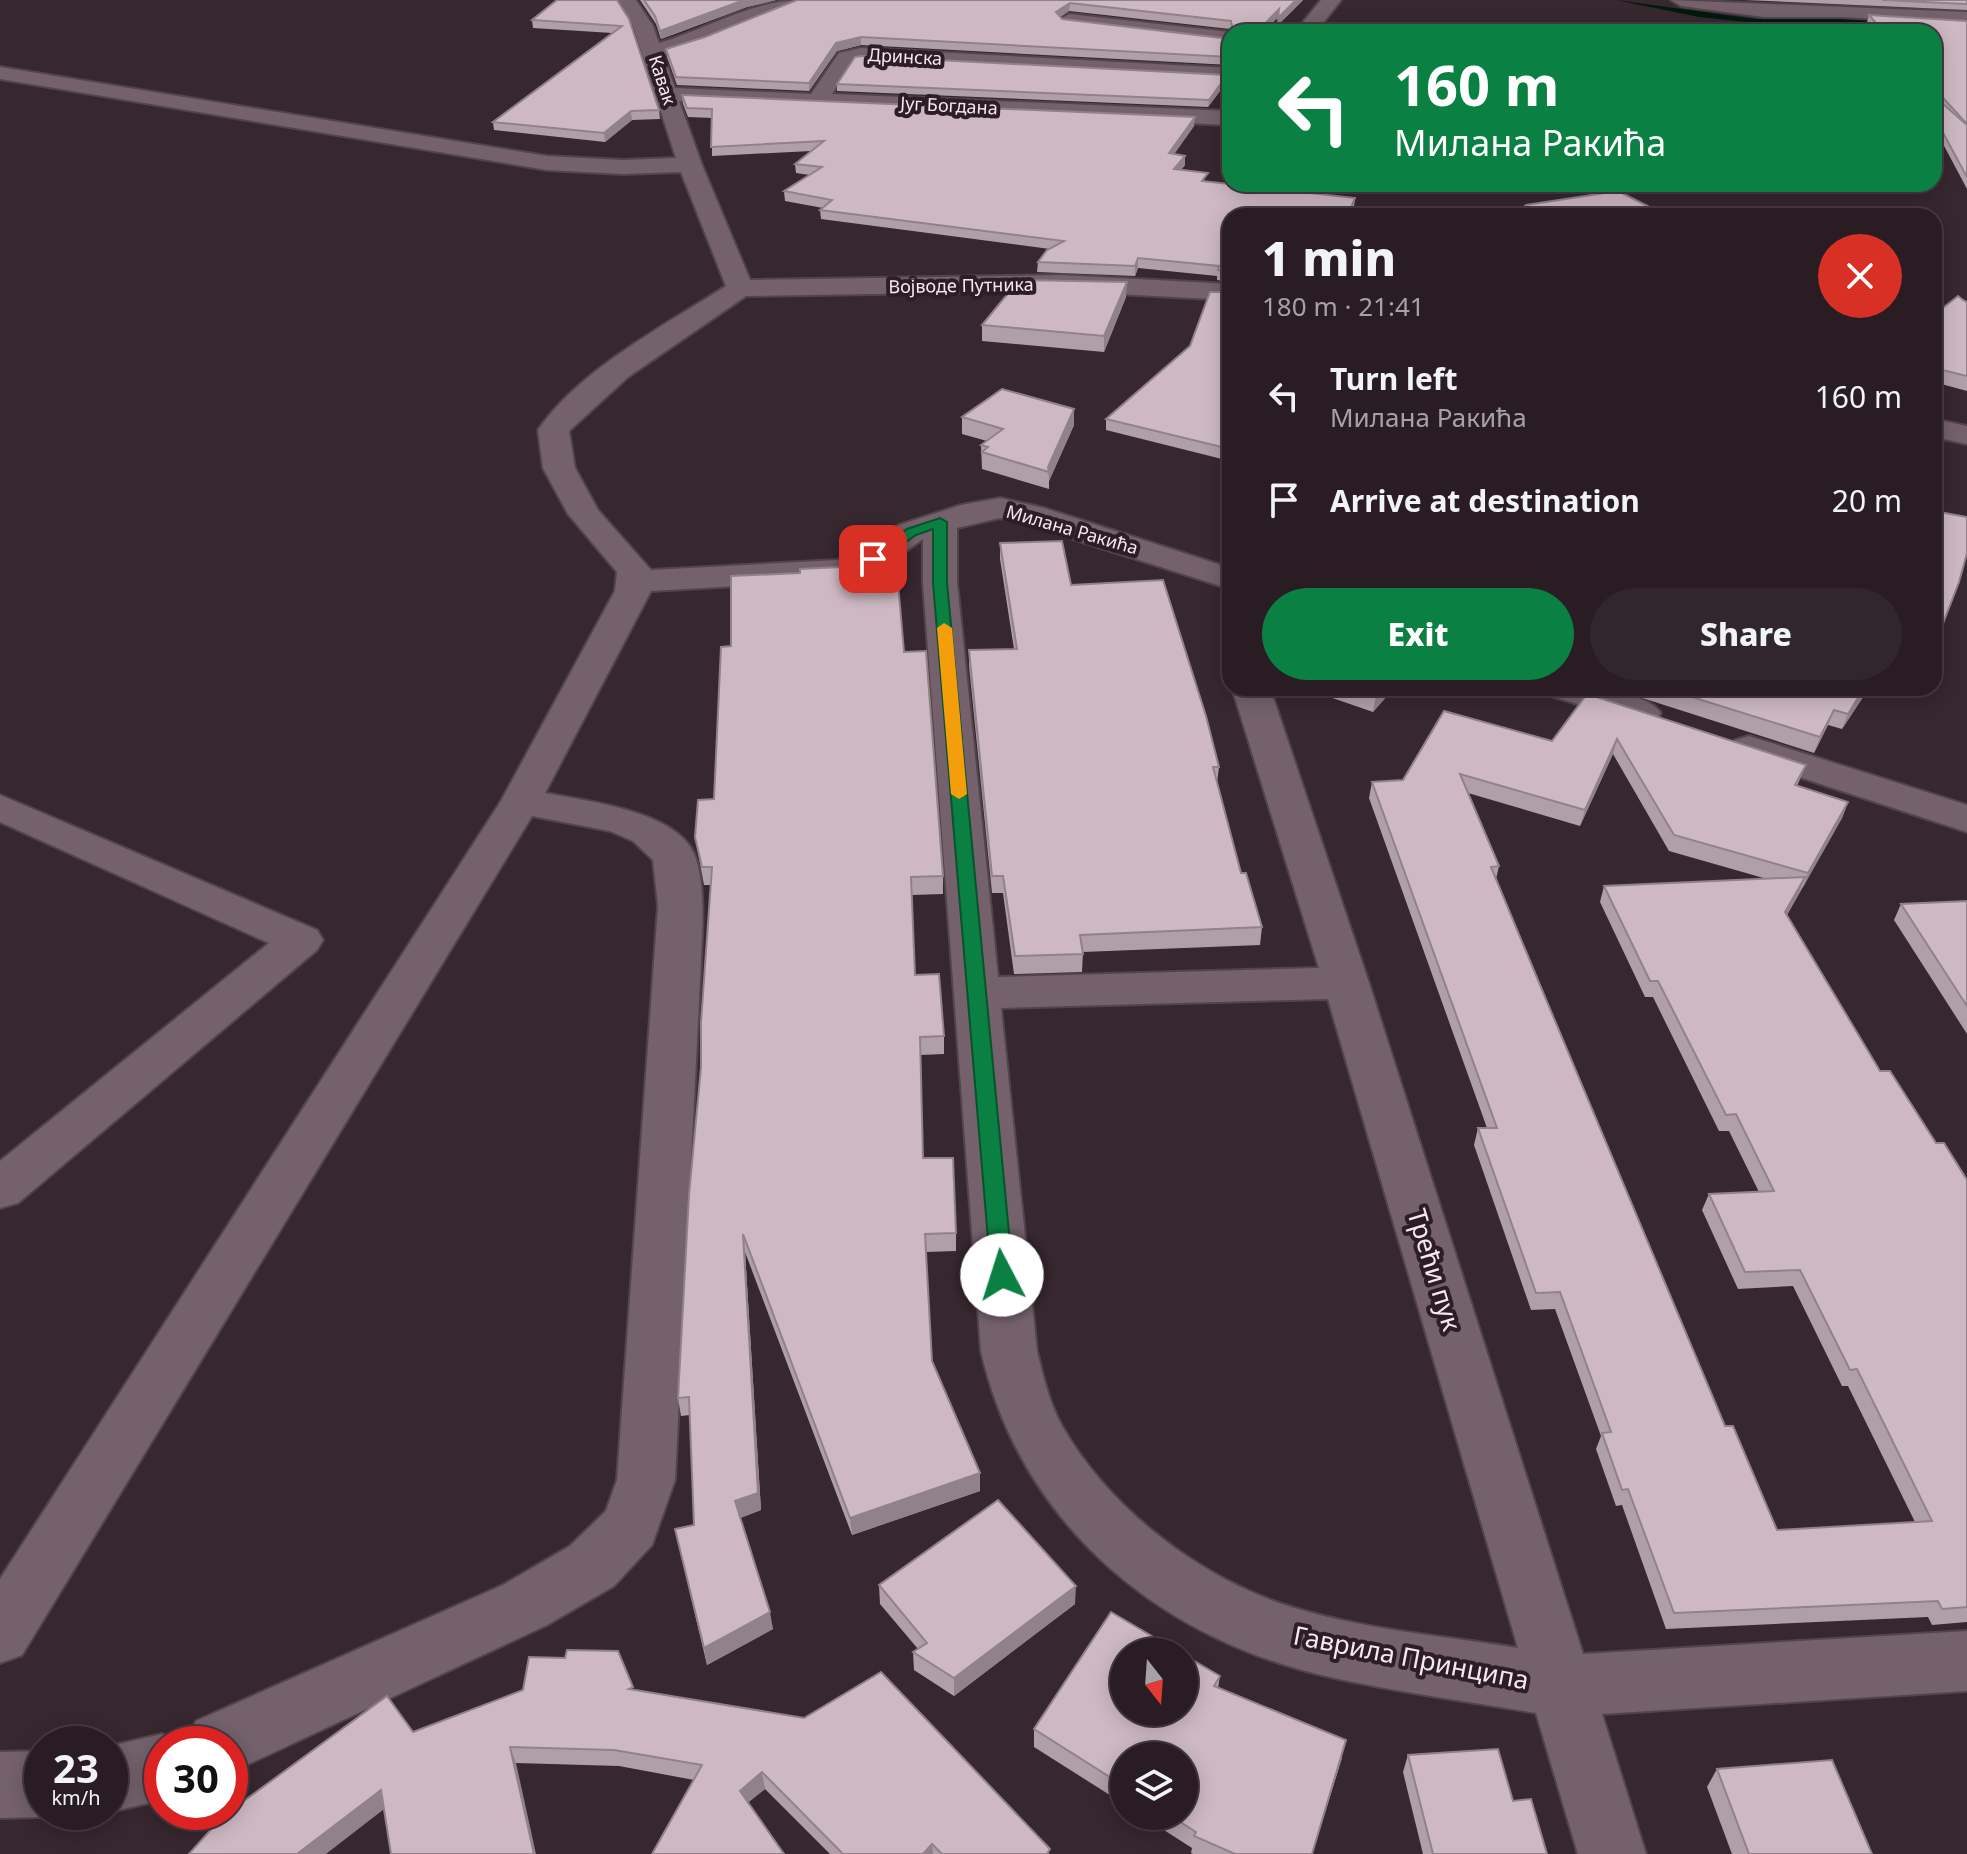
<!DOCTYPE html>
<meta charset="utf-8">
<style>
:root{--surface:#291d23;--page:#31262b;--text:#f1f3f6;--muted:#a5a2a6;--line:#453b41;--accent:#0b8043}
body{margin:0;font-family:"Noto Sans",sans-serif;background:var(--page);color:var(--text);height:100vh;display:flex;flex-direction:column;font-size:30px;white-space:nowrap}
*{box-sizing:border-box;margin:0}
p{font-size:26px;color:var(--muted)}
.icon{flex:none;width:44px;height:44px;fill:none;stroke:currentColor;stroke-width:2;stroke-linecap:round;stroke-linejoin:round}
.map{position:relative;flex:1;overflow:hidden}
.side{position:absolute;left:1222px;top:208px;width:720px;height:488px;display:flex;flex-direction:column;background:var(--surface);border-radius:24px;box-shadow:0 4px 20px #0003,0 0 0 2px var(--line)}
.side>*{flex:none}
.banner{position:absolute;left:1222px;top:24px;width:720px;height:168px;border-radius:24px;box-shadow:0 4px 20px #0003,0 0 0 2px var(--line);background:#0b8043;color:#fff;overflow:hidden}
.needle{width:52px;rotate:163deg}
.tools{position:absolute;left:1110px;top:1638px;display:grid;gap:16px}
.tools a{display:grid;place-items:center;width:88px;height:88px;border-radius:50%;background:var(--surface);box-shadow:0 4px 20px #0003,0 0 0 2px var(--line);font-size:40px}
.speed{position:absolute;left:24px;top:1726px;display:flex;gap:16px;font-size:40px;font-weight:700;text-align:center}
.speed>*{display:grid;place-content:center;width:104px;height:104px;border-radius:50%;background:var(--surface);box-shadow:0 4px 20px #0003,0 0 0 2px var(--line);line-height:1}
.speed small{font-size:20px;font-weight:400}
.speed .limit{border:12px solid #d22;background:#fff;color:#111}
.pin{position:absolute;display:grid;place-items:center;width:68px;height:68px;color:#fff;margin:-34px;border-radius:16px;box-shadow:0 4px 12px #0006}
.me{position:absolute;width:88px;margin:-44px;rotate:355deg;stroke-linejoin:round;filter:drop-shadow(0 0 6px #0008)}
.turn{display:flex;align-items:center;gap:28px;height:168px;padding:0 40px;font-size:36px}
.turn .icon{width:104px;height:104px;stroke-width:2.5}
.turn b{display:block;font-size:56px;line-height:68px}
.round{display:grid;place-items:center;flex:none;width:84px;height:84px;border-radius:42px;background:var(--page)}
.overview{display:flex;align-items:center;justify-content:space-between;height:136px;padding:0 40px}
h1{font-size:48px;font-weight:800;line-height:60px}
.cta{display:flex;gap:16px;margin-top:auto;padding:16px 40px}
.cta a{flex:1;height:92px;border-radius:48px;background:var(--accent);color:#fff;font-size:32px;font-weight:800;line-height:92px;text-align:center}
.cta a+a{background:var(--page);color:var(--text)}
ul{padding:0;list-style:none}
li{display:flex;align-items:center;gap:24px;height:104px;padding:0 40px}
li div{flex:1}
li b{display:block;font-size:30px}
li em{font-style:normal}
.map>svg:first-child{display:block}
</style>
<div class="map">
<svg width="1967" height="1854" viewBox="0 0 1967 1854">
<rect width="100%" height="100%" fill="#37272f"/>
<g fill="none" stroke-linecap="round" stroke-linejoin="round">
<path fill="#001a0e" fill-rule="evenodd" d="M1616 0 1755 19H1888L1892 21 1888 23H1755L1699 17Z"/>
<g stroke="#52444b" stroke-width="4">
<g id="minor">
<path d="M616 0H636L653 26 659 43C706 29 753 0 802 0L799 4 705 42 663 55 675 88 811 94 839 53 861 48 1230 68V80L861 60 853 62 832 94 1230 111V125L679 101 702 165 750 280 1061 275 1230 284V300L1061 291 746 296 628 377 569 431 575 468 598 510 651 570 837 560 861 552 899 525 961 505 1000 498 1044 508 1230 568V589L1023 523 1000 518 957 528V583L998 977 1319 968 1232 688H1270L1369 983 1583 1654 1967 1631V1691L1602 1714 1646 1854H1578L1536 1713C1471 1702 1404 1693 1339 1679 1164 1643 1022 1528 981 1351L923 583V539L885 566 842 580 651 591 545 793C586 801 679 811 695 856 706 886 702 931 701 962L675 1480 652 1545 614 1586 547 1625 242 1767 230 1772V1744H186L196 1721 503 1585 570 1546 606 1511 617 1480 658 906 653 860 633 841 610 831 532 816 22 1655 0 1663V1579L501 801 615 591 617 572 568 514 543 468 538 430C579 370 665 325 726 286L681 172 622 174 547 170 0 79V67L547 156 622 160 676 158 633 26ZM1328 999 1518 1648C1439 1635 1355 1629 1279 1603 1192 1572 1108 1506 1062 1426 1049 1402 1043 1376 1037 1351L1001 1008Z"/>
<path d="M1321 0H1341L1316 32H1295Z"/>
<path d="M1671 0 1967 12V24L1840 17H1764L1681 6Z"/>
<path d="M1069 14 1230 32V44L1062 24 1059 20Z"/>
<path d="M1934 419 1967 426V444L1934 437Z"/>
<path d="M1545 688C1575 688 1643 687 1661 713L1656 721 1642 724 1551 696Z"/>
<path d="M1749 736 1967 805V832L1735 756 1729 748 1735 740Z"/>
<path d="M0 795 317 930 323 940 317 950 18 1203 0 1208V1161L269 943 0 822Z"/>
<path d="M162 1734 186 1744H162V1800L110 1812H109L110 1746Z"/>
<path d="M42 1751V1812H55L42 1817 0 1818V1752Z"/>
</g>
</g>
<use href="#minor" fill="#74616b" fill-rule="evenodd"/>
</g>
<g fill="#b19fa8" fill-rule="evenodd">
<path d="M617 0 659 110 660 119 632 120 605 142 494 130 493 122 612 33 533 28 532 20Z"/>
<path d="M640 0H776L747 7 661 39 656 24Z"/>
<path d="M797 0H1303L1277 26 1278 17 1264 32H1231L1230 29 1069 11 1060 17 1062 19 1230 39V65L861 45 837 51 809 91 677 85 667 57 666 49 705 37Z"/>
<path d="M1744 0H1967V10Z"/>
<path d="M1869 15 1967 21V189L1934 127V32H1876L1867 22Z"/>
<path d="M1226 83 1208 107 837 91V84Z"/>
<path d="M682 95 1194 126 1174 154 1185 165 1181 170 1207 182 1355 198 1354 207 1230 216V282L1217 280V276L1138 268 1135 276 1037 272 1038 262 1050 249 821 219 820 210 823 208 785 201 784 191 810 175 796 173 795 164 811 151 712 156V118L688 117 683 104Z"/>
<path d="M1230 292V461L1106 430V419L1190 346Z"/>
<path d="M1126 297 1104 352 982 341V325Z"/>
<path d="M1963 300 1967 302V391L1934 382V315Z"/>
<path d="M962 417 1074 425 1049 481V489L982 469 981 445 987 441 962 434Z"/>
<path d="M1000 543 1071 585 1219 767 1217 783 1241 873 1262 927 1260 945 1083 952 1082 972 1014 974 1003 893H992L969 666V650L1014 649 1000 559Z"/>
<path d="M904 652 943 876V894L912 895 915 975 944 1036V1054L920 1055 923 1158 956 1233V1251L926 1252 932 1361 980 1473V1491L852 1535 745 1252 761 1510 740 1518 773 1629 707 1665 675 1529 694 1525 690 1415 681 1416 678 1398 701 1067 711 885H704L695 837 714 799Z"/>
<path d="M1316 688H1394L1373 712 1315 692Z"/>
<path d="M1611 688H1869L1842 729 1828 725 1814 753Z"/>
<path d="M1587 694 1806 765 1797 786 1848 802 1842 818 1787 915 1880 1071 1936 1143 1967 1180V1622L1932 1625 1928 1617 1666 1629 1622 1505 1616 1506 1596 1449 1601 1436 1555 1309 1531 1310 1474 1145 1478 1128H1487L1369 798 1372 782 1403 780 1552 741ZM1613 754 1669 851 1767 879 1604 886 1600 902 1645 997H1653L1719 1131H1729L1759 1192 1709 1194 1702 1210 1738 1289 1793 1286 1842 1386H1848L1915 1522 1777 1530 1725 1426 1496 879 1499 866 1468 793 1580 826Z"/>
<path d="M1967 901V1034L1894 920 1901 904Z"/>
<path d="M879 1585 1075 1604 954 1696 914 1670 913 1652 918 1649 880 1604Z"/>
<path d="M565 1658 634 1690 1050 1854H830L765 1789 748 1802 694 1780 619 1766 516 1763 413 1732 523 1690Z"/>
<path d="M1220 1676 1218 1688 1342 1758 1312 1854H1193L1191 1853 1192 1848 1142 1816H1184L1124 1756V1804L1034 1747V1729Z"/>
<path d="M1408 1755 1513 1801 1547 1854H1423L1403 1772Z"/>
<path d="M1717 1769 1872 1854H1732L1707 1787Z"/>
</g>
<g fill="#908288">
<path d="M744 0H776L747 7 661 39 660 31Z"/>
<path d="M1296 0H1303L1277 26 1278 18Z"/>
<path d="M1070 3 1069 11 1056 19V12Z"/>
<path d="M1279 9 1278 17 1264 32H1257Z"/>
<path d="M861 37V45L837 51 809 91V83L836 43Z"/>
<path d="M1227 75 1226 83 1208 107 1209 100Z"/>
<path d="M631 111 632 120 605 142 604 133Z"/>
<path d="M1195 117 1194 126 1168 163 1169 153Z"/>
<path d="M1185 156V165L1173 178 1174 169Z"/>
<path d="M1138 258V268L1135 276V266Z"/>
<path d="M1127 282 1126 297 1104 352V336Z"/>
<path d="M1074 409V425L1049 481 1048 467Z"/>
<path d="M1381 688H1394L1373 712 1376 694Z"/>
<path d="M1864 688H1869L1842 729 1848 714Z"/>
<path d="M1834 710 1828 725 1814 753 1820 737Z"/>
<path d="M1617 739 1613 754 1580 826 1585 810Z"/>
<path d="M1848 802 1842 818 1802 889 1808 873Z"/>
<path d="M1805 877 1799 893 1779 929 1785 912Z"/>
<path d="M743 1234 745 1252 761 1510 738 1519 735 1501Z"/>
<path d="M980 1473V1491L852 1535 850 1518Z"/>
<path d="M1076 1586 1075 1604 954 1696V1678Z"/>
<path d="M770 1612 773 1629 707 1665 704 1648Z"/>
<path d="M510 1747 516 1763 536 1854H534Z"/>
<path d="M762 1772 765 1789 743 1807 740 1791Z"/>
<path d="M381 1790 388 1806 326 1854H297Z"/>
<path d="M932 1844 933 1854H923Z"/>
</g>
<g fill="#ceb9c3" stroke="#908288" stroke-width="2">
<path d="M557 0H617L629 19 659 110 631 111 604 133 493 122 622 26 532 20Z"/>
<path d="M644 0H744L660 31 655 16Z"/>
<path d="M797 0H1296L1278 18 1279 9 1257 32H1233L1231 21 1070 3 1056 12 1062 19 1230 39V57L861 37 836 43 809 83 676 77 666 49 705 37Z"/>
<path d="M1882 0H1967V4Z"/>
<path d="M1869 15 1967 21V124L1934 88V32H1884Z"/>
<path d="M861 56 1227 75 1209 100 837 84 855 57Z"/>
<path d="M682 95 1195 117 1169 153 1185 156 1174 169 1208 173 1202 181 1355 198 1350 210 1388 211 1389 216H1230V271L1218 270 1219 266 1138 258 1135 266 1038 262 1047 250 1064 241 820 210 832 200 784 191 822 167 795 164 824 141 711 147 712 109 687 108Z"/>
<path d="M1934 96 1967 125V177L1934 116Z"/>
<path d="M1618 191 1667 216H1515L1526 205Z"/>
<path d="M1019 280 1127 282 1104 336 982 325Z"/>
<path d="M1210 292H1230V449L1106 419 1190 346Z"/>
<path d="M1958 296 1963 300 1967 302V376L1934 368V315Z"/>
<path d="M1002 389 1074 409 1048 467 1049 472 982 452 988 447 981 445 1003 429 962 417Z"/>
<path d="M1934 511 1967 517V553L1959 582 1934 647Z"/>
<path d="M1062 541 1071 585 1163 580 1206 716 1219 767H1213L1241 873H1246L1262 927 1080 935 1083 954 1015 956 1003 876H992L969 650 1017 649 1000 543Z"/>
<path d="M896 560 904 652 926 651 943 876 911 877 915 975 939 974 944 1036 920 1037 923 1158H953L956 1233 925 1234 932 1361 980 1473 850 1518 743 1234 758 1493 735 1501 770 1612 704 1648 675 1529 694 1525 689 1397 678 1398 689 1195 701 1067V1022L712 867H702L695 837 698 800 714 799 721 647 731 646V576L800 573V569L841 567 858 561Z"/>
<path d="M1358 688H1381L1376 694Z"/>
<path d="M1663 688H1864L1848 714 1834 710 1820 737Z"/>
<path d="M1587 694 1806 765 1795 785 1848 802 1808 873 1674 835 1617 739 1585 810 1460 774 1499 866 1491 867 1540 985 1725 1426H1733L1777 1530 1932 1521 1857 1369 1850 1370 1800 1270 1745 1272 1709 1194 1774 1191 1736 1114 1726 1115 1658 981H1650L1604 886 1805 877 1785 912 1880 1071H1890L1936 1143H1944L1967 1180V1607L1942 1609 1938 1601 1674 1613 1628 1489 1622 1490 1602 1433 1611 1432 1560 1292 1536 1293 1478 1128H1497L1372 782 1403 780 1444 711 1552 741Z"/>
<path d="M1967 901V1006L1901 904Z"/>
<path d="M998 1500 1076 1586 954 1678 913 1652 927 1643 879 1585Z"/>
<path d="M1111 1612 1179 1652H1124V1712H1184V1655L1220 1676 1214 1686 1346 1740 1312 1854H1235L1194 1836 1196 1832 1171 1816H1184V1756H1124V1786L1034 1729Z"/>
<path d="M567 1650 618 1651 633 1687 629 1689 804 1718 881 1672 1050 1849 1047 1854H942L932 1844 923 1854H843L762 1772 740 1791 784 1854H652L702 1765 614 1750 510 1747 534 1854H391L381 1790 297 1854H189L222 1817 387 1696 413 1732 523 1690 529 1657 565 1658Z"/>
<path d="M1498 1749 1513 1801 1531 1799 1547 1854H1433L1408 1755Z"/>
<path d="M1832 1760 1872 1854H1749L1717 1769Z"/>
</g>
<path fill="#0b8043" stroke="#07532c" stroke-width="2" d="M940 518 947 522V583L1013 1275 1010 1281 1002 1283 994 1281 991 1275 933 583V529L916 535 878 562 873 564 866 559 907 529Z"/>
<path fill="#f59e0b" d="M944 623 952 628 967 794 959 799 951 794 937 628Z"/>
<g text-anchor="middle" stroke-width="8" stroke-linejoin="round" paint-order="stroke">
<g font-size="18" fill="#f5e9ef" stroke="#2d1d25">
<text transform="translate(905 57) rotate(3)" y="6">Дринска</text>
<text transform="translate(662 80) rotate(72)" y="6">Кавак</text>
<text transform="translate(949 106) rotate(3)" y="6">Југ Богдана</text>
<text transform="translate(961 286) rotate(-1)" y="6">Војводе Путника</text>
<text transform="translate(1072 530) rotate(16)" y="6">Милана Ракића</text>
</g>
<g font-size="26" fill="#f5e9ef" stroke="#2d1d25">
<text transform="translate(1434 1270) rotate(73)" y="9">Трећи пук</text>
<text transform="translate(1411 1658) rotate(11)" y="9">Гаврила Принципа</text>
</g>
</g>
</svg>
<div class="tools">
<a><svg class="needle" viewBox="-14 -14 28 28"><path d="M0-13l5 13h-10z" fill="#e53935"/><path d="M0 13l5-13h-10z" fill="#a5a2a6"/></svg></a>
<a><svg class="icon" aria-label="layers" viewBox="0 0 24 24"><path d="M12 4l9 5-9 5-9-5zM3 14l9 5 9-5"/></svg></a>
</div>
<div class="speed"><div>23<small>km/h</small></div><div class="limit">30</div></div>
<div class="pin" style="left:873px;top:559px;background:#d93025"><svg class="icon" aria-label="arrive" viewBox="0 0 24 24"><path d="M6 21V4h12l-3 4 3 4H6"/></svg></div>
<svg class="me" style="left:1002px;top:1275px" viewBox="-20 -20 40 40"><circle r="19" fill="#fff"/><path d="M0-13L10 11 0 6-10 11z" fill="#0b8043"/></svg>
<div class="banner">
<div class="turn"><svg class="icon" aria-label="left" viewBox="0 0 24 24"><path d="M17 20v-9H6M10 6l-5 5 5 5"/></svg><div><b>160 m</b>Милана Ракића</div></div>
</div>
<section class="side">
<div class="overview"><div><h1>1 min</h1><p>180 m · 21:41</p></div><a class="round" style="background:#d93025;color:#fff"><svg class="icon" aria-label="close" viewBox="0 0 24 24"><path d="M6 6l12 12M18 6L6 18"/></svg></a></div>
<ul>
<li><svg class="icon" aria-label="left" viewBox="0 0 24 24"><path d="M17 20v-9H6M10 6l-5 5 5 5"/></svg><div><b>Turn left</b><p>Милана Ракића</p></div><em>160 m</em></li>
<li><svg class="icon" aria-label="arrive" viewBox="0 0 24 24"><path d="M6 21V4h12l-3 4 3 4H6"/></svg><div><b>Arrive at destination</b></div><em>20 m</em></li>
</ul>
<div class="cta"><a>Exit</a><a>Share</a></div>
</section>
</div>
